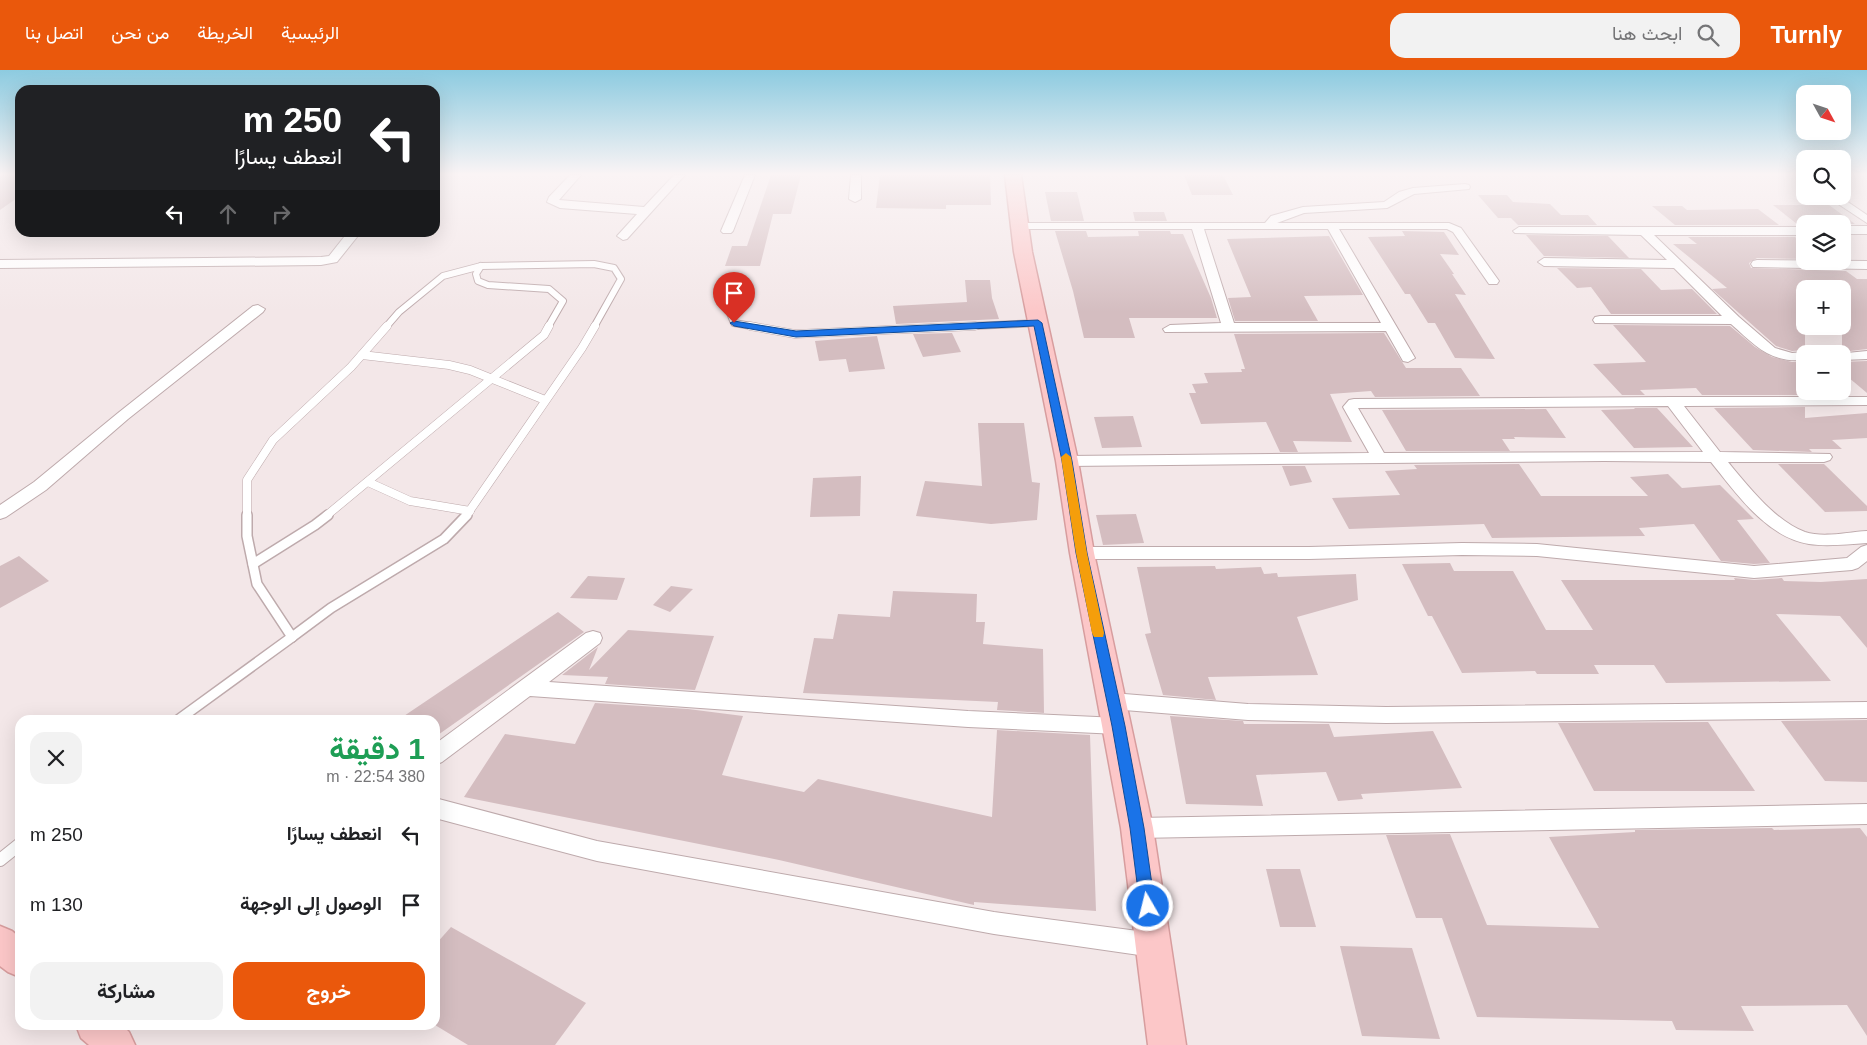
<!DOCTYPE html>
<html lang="ar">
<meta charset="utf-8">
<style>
:root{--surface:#fff;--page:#f2f2f2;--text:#202124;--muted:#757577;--accent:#ea580c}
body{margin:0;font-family:Helvetica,Vazirmatn,sans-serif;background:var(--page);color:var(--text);direction:rtl;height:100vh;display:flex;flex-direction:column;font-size:19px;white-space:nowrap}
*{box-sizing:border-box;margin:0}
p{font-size:16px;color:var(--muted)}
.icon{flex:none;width:28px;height:28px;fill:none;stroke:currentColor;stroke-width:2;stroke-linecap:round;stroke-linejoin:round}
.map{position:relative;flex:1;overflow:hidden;direction:ltr}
.panel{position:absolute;left:15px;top:645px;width:425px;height:315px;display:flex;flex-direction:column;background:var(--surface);border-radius:15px;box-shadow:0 5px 20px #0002;direction:rtl}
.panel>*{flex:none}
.hud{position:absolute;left:15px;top:15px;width:425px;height:152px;border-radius:15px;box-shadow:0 5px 20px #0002;direction:rtl;background:#202124;color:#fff;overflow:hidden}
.needle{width:32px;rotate:130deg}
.tools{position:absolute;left:1796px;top:15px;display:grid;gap:10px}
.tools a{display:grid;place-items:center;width:55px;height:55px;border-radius:10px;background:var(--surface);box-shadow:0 5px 20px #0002;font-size:25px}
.pin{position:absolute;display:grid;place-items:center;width:42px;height:42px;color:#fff;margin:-51px -21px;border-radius:50% 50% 50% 0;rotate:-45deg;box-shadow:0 0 5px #0007}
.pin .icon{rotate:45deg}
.me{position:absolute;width:55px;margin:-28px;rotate:352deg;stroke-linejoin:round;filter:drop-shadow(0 0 4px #0008)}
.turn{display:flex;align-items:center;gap:18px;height:105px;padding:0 15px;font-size:22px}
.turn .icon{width:65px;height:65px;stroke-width:2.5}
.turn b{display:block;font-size:35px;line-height:42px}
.lanes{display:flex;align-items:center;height:48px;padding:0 15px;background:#0003;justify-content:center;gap:25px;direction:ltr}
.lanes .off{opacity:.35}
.round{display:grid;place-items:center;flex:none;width:52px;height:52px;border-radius:15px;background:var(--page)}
.summary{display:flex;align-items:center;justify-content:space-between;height:85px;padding:0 15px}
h1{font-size:30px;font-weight:700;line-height:38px;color:#1e9e55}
.button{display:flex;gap:10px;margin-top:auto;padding:10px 15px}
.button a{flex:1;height:58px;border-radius:15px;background:var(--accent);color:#fff;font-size:20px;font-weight:700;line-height:58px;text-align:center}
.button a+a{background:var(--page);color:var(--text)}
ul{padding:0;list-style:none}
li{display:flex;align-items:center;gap:15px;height:70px;padding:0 15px}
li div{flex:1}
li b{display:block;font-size:19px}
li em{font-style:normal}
header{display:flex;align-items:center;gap:30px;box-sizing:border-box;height:70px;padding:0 25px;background:var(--accent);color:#fff}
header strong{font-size:24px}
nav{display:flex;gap:28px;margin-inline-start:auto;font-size:18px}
.search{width:350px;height:45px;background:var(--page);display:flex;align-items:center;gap:12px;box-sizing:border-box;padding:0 18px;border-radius:15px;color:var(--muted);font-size:19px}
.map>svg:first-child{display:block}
</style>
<header>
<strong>Turnly</strong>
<div class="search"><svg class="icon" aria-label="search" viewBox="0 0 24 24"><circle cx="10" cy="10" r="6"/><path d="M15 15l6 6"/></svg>ابحث هنا</div>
<nav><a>الرئيسية</a><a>الخريطة</a><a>من نحن</a><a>اتصل بنا</a></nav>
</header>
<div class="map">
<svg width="1867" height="975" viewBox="0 0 1867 975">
<rect width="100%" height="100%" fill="#f3e7e8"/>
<g fill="#d4bdc0">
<path d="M0 105H20V126L0 140Z"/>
<path d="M771 105H801L791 144H773L760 196H725L732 176H747Z"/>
<path d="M880 105H990L991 135H946V139L876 138Z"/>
<path d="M1184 105H1223L1233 125H1192Z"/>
<path d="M1045 122H1077L1084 151H1051Z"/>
<path d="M1478 125H1507L1513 132 1550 134 1561 145H1588L1597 155H1518L1511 148H1498Z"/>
<path d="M1773 135H1829L1855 154H1797Z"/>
<path d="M1652 136H1682L1687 140 1758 139 1779 155H1675Z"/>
<path d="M1133 142H1164L1167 151H1135Z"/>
<path d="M1055 161H1086L1088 167 1139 166 1138 161H1170L1171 164H1183L1211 228 1217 248H1129L1135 268H1084L1073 221Z"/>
<path d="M1402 161 1444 162 1459 185 1440 184 1454 204H1452L1466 225 1455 224 1495 289 1455 288 1435 253H1428L1410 224H1405L1368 167 1405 166Z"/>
<path d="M1526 165 1608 166 1629 188 1544 186Z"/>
<path d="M1329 166 1363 225 1304 226 1318 251H1235L1228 228 1251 227 1227 169Z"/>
<path d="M1688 167H1795L1805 175V189L1757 188 1749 193 1751 198 1846 201 1857 209H1867V279L1842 282V219H1805V280L1792 281 1776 276 1712 219 1727 218 1673 174H1697Z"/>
<path d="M1557 198 1641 199 1661 220 1692 219 1717 244H1611L1591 217 1577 218Z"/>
<path d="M965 210H990L992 228 999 249 896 254 893 236 967 232Z"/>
<path d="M1613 255 1730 256 1755 277 1772 287 1792 292H1805V325H1702L1696 318 1640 320 1645 325H1622L1593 294 1646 292Z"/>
<path d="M952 263 961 282 923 287 913 264Z"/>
<path d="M1384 263 1406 298H1461L1480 326 1375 327 1371 321 1330 324 1352 372 1293 371 1298 382H1280L1266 352 1201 354 1189 323H1196L1192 314 1208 313 1204 303 1242 302 1241 299H1245L1234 264Z"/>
<path d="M877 266 885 299 849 302 846 289 819 291 815 271Z"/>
<path d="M1867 291V323L1842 302V292Z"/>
<path d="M1805 337V348L1867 343V368L1832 370 1842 379H1809L1812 382 1753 380 1714 338Z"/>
<path d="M1634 338H1657L1693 377 1634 378 1601 340 1635 339Z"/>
<path d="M1546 339 1566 368 1514 367 1515 369H1502L1510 381H1406L1382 340Z"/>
<path d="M1133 346 1142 377 1102 378 1094 347Z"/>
<path d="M978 353H1024L1032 412 1040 413 1037 450 991 454 916 446 925 411 982 416Z"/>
<path d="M1519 394 1541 426H1648L1630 407 1668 404 1682 418 1720 415 1754 449 1737 450 1770 493 1754 494 1721 491 1694 454 1639 458 1645 466 1492 468 1484 454 1349 459 1332 428 1400 425 1385 401 1417 399 1414 395Z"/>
<path d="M1778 394H1824L1867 436V441L1825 442Z"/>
<path d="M1282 396H1305L1312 412 1290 416Z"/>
<path d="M861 406 860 446 810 447 813 408Z"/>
<path d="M1136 444 1144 473 1103 475 1096 445Z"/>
<path d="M19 486 49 511 0 538V496Z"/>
<path d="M1450 493 1454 501H1513L1546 560H1593L1561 510H1735L1734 508 1754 510 1782 508 1784 511 1821 512 1867 509V578L1840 546 1776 544 1831 611 1666 613 1654 595H1594L1599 604H1537L1535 601 1462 603 1432 546H1428L1402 494Z"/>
<path d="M1215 496 1216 499 1261 497 1264 504 1277 503 1278 507 1356 504 1358 530 1297 547 1318 605 1208 607 1216 630 1163 625 1145 564 1151 563 1137 497Z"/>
<path d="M588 506 625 508 617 530 570 528Z"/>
<path d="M671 516 693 519 670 542 653 535Z"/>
<path d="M893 521 977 524 976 552H985L983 574 1043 579 1044 643 997 640 998 632 803 623 814 568 833 569 838 544 890 547Z"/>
<path d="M558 542 584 562 435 667V650H398Z"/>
<path d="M628 560 714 566 695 620 605 614 608 607 562 605 598 577 589 600Z"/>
<path d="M595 633 688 639 743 646 722 705 804 722 818 709 992 747 997 660 1090 665 1096 841 974 832V835L779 790 464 727 505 664 575 674Z"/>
<path d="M1170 646 1243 651 1244 654H1329L1334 667 1433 661 1462 718 1361 724 1363 729 1338 731 1326 702 1256 705 1263 736 1186 734Z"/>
<path d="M1867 650V712L1825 711 1781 651Z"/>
<path d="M1708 652 1755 721H1594L1558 653Z"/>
<path d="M1772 758 1774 760 1860 758 1867 767V966L1847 935 1741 936 1754 961 1676 960 1672 951 1477 947 1442 848H1416L1386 765 1450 764 1487 855 1599 858 1549 767 1635 762V760Z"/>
<path d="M1266 799H1300L1316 857H1280Z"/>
<path d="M451 857 586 933 555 975H468L435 955V875Z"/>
<path d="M1340 876 1412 878 1440 969 1362 966Z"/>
</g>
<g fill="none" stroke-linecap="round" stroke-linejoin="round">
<g stroke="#beaaac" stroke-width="8">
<g id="lane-far3">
<path d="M481 196 476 204 478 211 488 215 549 219 563 231 548 257"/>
<path d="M726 233 734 253 757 257"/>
<path d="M386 257 399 242 443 206 481 196 594 194 614 198 621 209 594 257"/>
<path d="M948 257 1038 253"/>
</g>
</g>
<g stroke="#beaaac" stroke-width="9">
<g id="lane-far2">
<path d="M750 256 795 264 975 256"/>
<path d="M362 285 449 295 470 300 545 330"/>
<path d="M368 412 410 431 470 441"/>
<path d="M247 446V410L273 370 351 297 387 256"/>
<path d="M326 446 544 265 549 256"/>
<path d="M466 446 582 278 595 256"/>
</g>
</g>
<g stroke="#beaaac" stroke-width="12">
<g id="lane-far1">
<path d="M247 445V466L257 514 292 567"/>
<path d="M253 494 315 455 328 445"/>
<path d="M292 567 331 538 444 469 467 445"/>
<path d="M178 650 292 567"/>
</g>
</g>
<g stroke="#beaaac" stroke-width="14">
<path id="lane" d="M0 790 20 774"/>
</g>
<g stroke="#beaaac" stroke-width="2">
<g id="street">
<path d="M570 105H581L559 130 644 137 674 105H685L627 169 623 170 617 166 637 144 560 138 547 132 549 127Z"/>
<path d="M745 105H755L733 161 731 163H723L721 161Z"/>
<path d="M851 105H861V129L855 132 849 129Z"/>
<path d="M1795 105H1805V112Z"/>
<path d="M1465 114 1469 115 1470 117 1469 119 1414 124 1387 138 1304 143 1277 153H1449L1461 158 1499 211 1497 214H1489L1453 162 1447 159H1339L1415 288 1408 292 1403 291 1386 261 1165 262 1163 259 1170 255 1221 253 1192 159H1021L1015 156 1021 153H1265L1271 146 1303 137 1384 132 1399 122 1413 118ZM1204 159H1328L1381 253H1234Z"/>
<path d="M1826 126H1839L1867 145V153Z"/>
<rect x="1842" y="156" width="25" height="8"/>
<path d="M1519 157H1805V165H1654L1739 247 1775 278 1792 283 1805 282 1810 284H1805V290C1769 293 1756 276 1731 254L1595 253 1593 250 1595 247 1600 246H1722L1674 198 1544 196 1538 192 1544 188 1667 190 1641 165 1515 163 1513 161Z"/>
<path d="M348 162H361L337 192 321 195 0 198V190L321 187 329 186Z"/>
<path d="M1757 190 1867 191V199L1753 197 1751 194 1753 191Z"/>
<path d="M258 235 265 239 263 242 128 349 46 420 6 447 0 449V435L34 412 118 343 253 236Z"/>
<path d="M1867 281V289L1842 290V284H1837Z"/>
<path d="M1672 327H1867V335L1684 336 1720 382 1830 384 1832 387 1830 390 1824 392H1728C1747 415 1776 452 1805 462 1824 468 1848 462 1867 461V473C1848 474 1828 477 1809 474 1766 467 1736 423 1711 392L1604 391 1067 396 1061 395 1059 391 1061 387 1067 386 1369 383 1343 337 1349 330 1354 329ZM1668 336 1703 382 1384 383 1358 338Z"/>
<path d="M1462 473 1537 474 1754 496 1847 488 1861 477 1867 475V491L1858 498 1852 500 1754 508 1537 486 1462 485 1309 489H1082L1076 487 1073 483 1076 479 1082 477H1309Z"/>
<path d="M593 561 600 563 602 568 600 573 549 612 968 641 1118 648 1125 650 1128 656 1125 662 1118 664 968 657 530 626 442 692 435 695V674L586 563Z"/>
<path d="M1112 623 1248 634 1386 637 1867 632V648L1386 653 1248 650 1112 639 1105 637 1102 631 1105 625Z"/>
<path d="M435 728 597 771 994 842 1153 863 1162 867 1165 875 1162 883 1153 887 994 864 597 791 435 748Z"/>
<path d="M1867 734V754L1137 768 1129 765 1126 758 1129 751 1137 748Z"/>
</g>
</g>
<g stroke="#d79d9e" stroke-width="3">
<g id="secondary">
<path d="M1005 105H1021L1032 182 1078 391 1094 483 1153 758 1186 975H1148L1121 758 1070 483 1056 391 1014 182Z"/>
<path d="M0 856 12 861 20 868V907L8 902 0 896Z"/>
<path d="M76 955H122L129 962 135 975H89L81 968Z"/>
</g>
</g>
<use href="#lane-far3" stroke="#fff" stroke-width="6"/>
<use href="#lane-far2" stroke="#fff" stroke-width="8"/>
<use href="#lane-far1" stroke="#fff" stroke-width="9"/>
<use href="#lane" stroke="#fff" stroke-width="12"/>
<use href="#street" fill="#fff" fill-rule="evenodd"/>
<use href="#secondary" fill="#fcc7c8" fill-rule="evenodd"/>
</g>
<linearGradient id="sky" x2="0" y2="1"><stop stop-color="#8dcbe0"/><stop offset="0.43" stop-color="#faf4f5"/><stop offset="1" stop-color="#faf4f5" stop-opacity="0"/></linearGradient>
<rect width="1867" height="242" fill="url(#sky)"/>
<path fill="#1a73e8" stroke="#114b97" d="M1038 250 1042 253 1072 391 1087 483 1125 656 1144 758 1155 836 1153 841 1148 843 1142 841 1140 836 1130 758 1112 656 1076 483 1062 391 1034 256 796 267 734 256 730 253 734 251 796 261Z"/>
<path fill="#f59e0b" d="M1066 383 1071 387 1087 483 1104 563 1103 567H1094L1092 563 1076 483 1061 387Z"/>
</svg>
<div class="tools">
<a><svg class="needle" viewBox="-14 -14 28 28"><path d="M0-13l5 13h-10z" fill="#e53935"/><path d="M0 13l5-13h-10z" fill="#757577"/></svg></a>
<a><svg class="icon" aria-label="search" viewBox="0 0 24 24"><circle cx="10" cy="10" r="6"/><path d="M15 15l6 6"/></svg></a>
<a><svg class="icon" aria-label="layers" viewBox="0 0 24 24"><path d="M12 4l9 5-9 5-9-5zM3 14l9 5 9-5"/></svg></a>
<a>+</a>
<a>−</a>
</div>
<div class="pin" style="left:734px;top:253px;background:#d93025"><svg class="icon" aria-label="arrive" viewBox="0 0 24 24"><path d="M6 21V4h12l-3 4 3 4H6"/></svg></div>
<svg class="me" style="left:1148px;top:836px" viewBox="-20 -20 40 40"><circle r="17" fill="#1a73e8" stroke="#fff" stroke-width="3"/><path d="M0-11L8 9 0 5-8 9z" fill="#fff"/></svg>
<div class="hud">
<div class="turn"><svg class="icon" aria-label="left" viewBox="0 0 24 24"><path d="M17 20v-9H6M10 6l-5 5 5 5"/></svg><div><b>250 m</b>انعطف يسارًا</div></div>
<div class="lanes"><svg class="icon" aria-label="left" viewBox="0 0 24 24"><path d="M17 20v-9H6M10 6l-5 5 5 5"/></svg><svg class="icon off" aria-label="ahead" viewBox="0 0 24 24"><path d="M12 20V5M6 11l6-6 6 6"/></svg><svg class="icon off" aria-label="right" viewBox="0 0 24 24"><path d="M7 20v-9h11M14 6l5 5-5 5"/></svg></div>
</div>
<section class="panel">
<div class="summary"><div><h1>1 دقيقة</h1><p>380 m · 22:54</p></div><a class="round"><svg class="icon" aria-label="close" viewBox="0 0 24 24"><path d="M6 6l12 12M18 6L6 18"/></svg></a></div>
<ul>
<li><svg class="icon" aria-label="left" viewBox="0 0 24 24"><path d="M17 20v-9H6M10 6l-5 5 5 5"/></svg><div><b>انعطف يسارًا</b></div><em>250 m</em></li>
<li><svg class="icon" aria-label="arrive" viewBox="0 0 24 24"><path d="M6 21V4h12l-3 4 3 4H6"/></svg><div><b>الوصول إلى الوجهة</b></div><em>130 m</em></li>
</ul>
<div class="button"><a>خروج</a><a>مشاركة</a></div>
</section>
</div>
